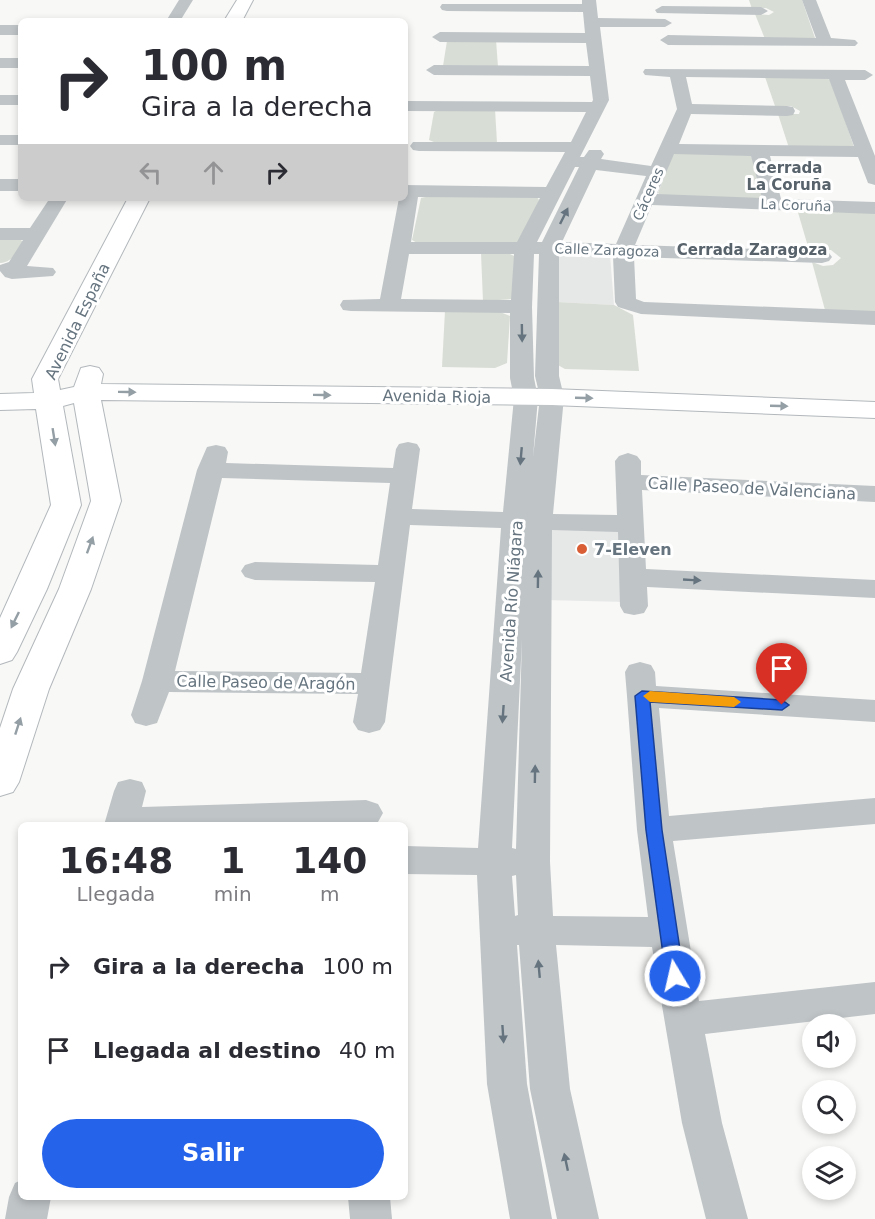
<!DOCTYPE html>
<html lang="es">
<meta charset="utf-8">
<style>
:root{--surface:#fff;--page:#f7f7f7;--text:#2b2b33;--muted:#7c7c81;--accent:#2563eb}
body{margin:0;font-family:"DejaVu Sans",sans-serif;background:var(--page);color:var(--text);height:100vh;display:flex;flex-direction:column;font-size:22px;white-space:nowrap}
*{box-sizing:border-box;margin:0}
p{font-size:20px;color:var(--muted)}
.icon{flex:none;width:33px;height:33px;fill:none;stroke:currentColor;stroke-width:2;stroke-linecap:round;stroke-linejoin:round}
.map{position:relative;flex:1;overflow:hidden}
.sheet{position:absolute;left:18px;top:822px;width:390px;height:378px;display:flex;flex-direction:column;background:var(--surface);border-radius:9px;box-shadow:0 3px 9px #0003}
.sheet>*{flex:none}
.banner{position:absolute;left:18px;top:18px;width:390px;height:183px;border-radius:9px;box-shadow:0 3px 9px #0003;background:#fff;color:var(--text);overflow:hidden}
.fabs{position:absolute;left:802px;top:1014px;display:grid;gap:12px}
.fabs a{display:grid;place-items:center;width:54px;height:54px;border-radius:50%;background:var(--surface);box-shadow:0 3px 9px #0003;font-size:30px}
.pin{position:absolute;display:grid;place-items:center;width:51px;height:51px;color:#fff;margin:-62px -26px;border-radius:50% 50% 50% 0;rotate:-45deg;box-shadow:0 0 6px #0007}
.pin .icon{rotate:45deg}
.me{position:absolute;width:66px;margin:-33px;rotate:351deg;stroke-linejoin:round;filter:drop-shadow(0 0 4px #0008)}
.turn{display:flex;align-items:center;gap:21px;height:126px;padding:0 24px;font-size:27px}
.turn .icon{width:78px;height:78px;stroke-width:2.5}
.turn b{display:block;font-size:42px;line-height:51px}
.lanes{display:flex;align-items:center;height:57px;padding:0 24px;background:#0003;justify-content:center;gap:30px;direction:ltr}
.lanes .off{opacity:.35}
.eta{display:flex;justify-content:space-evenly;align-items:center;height:102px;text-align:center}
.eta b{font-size:36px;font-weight:600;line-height:42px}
.primary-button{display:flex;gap:12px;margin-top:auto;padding:12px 24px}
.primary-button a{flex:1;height:69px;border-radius:36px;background:var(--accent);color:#fff;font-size:24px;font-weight:600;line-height:69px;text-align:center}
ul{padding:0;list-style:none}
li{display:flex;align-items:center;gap:18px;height:84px;padding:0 24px}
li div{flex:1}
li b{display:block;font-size:22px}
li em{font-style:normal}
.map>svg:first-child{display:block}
</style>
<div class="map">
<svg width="875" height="1219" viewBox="0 0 875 1219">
<rect width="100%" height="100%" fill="#f8f8f6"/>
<g fill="#e6e7e7">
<path d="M564 253 610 255 614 305 557 302V257Z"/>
<path d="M556 525 621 528 625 602 546 600V531Z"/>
</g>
<g fill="#d8ddd5">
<path d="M749 0H802L815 38 765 39 755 14 769 15 774 12 766 8 752 9Z"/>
<path d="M496 40 498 67 443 66 447 41Z"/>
<path d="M765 77 825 78 831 80 854 147 789 148 778 114H799L800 111 791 106H775Z"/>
<path d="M440 109H495L497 143 434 142 429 140 434 112Z"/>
<path d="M680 153 751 155 763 197 756 199 662 196 658 193 673 154Z"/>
<path d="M430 196 537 197 539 200 522 243 419 244 412 240 421 198Z"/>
<path d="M797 209 875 213V312L825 310 812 262 823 266 833 265 841 258 831 250H809Z"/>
<path d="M0 238H19L23 242C17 252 13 262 0 263Z"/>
<path d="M481 253 510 254 514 256 513 299 483 301Z"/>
<path d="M557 302 614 305 633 315 639 371 565 369 556 364Z"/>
<path d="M445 311 500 312 510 316 507 363 495 368 442 367Z"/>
</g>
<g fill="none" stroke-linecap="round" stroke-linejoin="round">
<g stroke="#b3b8bc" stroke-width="2">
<g id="major">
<path d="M237 0H253L242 21H224Z"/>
<path d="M128 198H150L58 379 60 390 74 387 81 368 90 366 99 368 103 374 101 384 552 389 875 402V418L552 405 101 400 121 501 91 589 49 689 19 782 13 792 0 796V728L13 689 59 589 91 501 74 403 63 406 81 505 47 589 17 652 12 660 0 664V618L51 505 36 409 0 410V394L34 393 32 379Z"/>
</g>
</g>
<g fill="#bfc4c7" fill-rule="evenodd">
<path d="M179 0H193L180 21H166Z"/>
<path d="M582 0H596L598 18 665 19 672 23 665 27H600L609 100 580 157H584L589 150H601L604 154 601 159 651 166 677 109 670 77 645 75 643 72 645 69 865 70 873 75 865 80H845L875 156V185L868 183 858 157 770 156 781 199 875 202V214L652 205 635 245 822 251 829 253 832 257 829 261 822 263 634 257 636 299 644 302 875 311V325L641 314 618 307 615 302 613 256 559 254V376L564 397 553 514 617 515 615 461 619 456 628 453 637 456 641 461V475L875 486V502L642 490 646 569 875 580V598L647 587 648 606 644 613 634 615 624 613 620 606 618 532 552 530 550 862 553 916 648 917 637 830 627 696 625 672 629 665 640 662 651 665 655 672 656 686 875 700V722L659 708 669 816 875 798V824L673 841 699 1001 875 982V1014L705 1034 722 1123 748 1219H706L682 1123 652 947 556 945 570 1089 599 1219H557L530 1089 519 945H517L527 1084 552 1219H510L487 1084 477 875 405 874V846L478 848 501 528 410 525 385 722 380 730 369 733 358 730 353 722 358 694 169 692 157 723 146 726 135 723 131 715 142 681 197 470 207 447 216 445 225 447 228 452 226 463 393 468 396 449 399 444 408 442 417 444 420 449 412 509 503 512 514 398 510 378V313L351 311 343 310 340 305 343 300 380 299 399 198H405V185L546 187 565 152 419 151 413 150 410 146 413 142H571L586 112 405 111V101L592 102 593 100 590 76 434 75 426 70 434 65 589 66 586 43 440 42 432 37 440 32 585 33 583 12 447 11 442 10 440 7 442 4H582ZM686 77 829 79 854 146 679 144 691 114 787 116 793 115 795 111 793 107 787 106 692 104ZM674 154 751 156 762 198 657 194ZM575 167H579L542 242H537ZM596 170 646 176 616 244 562 242ZM418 197 540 198 517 242H411ZM409 254H514L511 300 401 299ZM534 254H539L535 376 540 397 533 457 538 398 534 378 532 307ZM222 478 390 483 378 565 255 562 245 565 241 571 245 577 255 580 375 582 361 673 175 671ZM522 639 516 849 512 848ZM516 875 518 915 515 916 512 876Z"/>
<path d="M802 0H816L831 38 855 40 858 43 855 46 668 45 660 40 668 35 816 38Z"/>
<path d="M662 6 761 7 768 11 761 15 657 13 655 10Z"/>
<rect x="0" y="25" width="21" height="10"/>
<rect x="0" y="58" width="21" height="10"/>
<rect x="0" y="95" width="21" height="10"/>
<rect x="0" y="135" width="21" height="10"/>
<rect x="0" y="179" width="21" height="12"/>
<path d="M50 198H68L27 266 53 268 56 272 53 276 12 279 5 277 0 271V265L9 262 23 240H0V228H30Z"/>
<path d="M130 779 142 782 146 791 142 807 366 800 378 804 383 813 378 822 368 825H104L114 791 118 782Z"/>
<path d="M21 1180V1197H51L47 1219H5L9 1197 15 1183Z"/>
<path d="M348 1197H390L392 1219H350Z"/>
</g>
<use href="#major" fill="#fff" fill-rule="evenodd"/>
</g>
<defs><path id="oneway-solid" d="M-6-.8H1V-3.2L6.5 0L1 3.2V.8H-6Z" transform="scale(1.5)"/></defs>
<g fill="#65747f">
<use href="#oneway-solid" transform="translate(564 216) rotate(-64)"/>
<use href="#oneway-solid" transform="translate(522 333) rotate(89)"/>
<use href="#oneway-solid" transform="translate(521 456) rotate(95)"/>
<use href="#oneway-solid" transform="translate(538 579) rotate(-89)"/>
<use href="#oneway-solid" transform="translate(692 580) rotate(3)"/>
<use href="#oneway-solid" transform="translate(503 714) rotate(94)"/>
<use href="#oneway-solid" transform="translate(535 774) rotate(-89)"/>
<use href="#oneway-solid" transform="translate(539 969) rotate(-95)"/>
<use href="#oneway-solid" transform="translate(503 1034) rotate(86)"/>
<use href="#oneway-solid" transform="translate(566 1162) rotate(-102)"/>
</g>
<g fill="#939ea5">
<use href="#oneway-solid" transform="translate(127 392) rotate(1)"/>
<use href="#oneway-solid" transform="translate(322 395) rotate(1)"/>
<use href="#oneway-solid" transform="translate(584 398) rotate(2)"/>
<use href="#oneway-solid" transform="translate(779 406) rotate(2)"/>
<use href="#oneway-solid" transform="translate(54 437) rotate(81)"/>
<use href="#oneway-solid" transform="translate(90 545) rotate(-70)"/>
<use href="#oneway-solid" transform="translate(15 620) rotate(116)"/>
<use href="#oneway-solid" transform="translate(18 726) rotate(-72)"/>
</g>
<path fill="#2563eb" stroke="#184099" stroke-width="1.5" d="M642 691 782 700 789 705 782 710 650 702 662 830 684 976 681 981 675 983 669 981 666 976 646 830 635 696Z"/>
<path fill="#f59e0b" d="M650 691 734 697 741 702 734 707 650 702 643 696Z"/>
<circle fill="#d95d35" stroke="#fff" stroke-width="2" cx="582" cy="549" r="6"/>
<g text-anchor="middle" stroke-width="6" stroke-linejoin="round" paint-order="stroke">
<g font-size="14" fill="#65747f" stroke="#fff">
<text transform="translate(648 194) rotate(-66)" y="5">Cáceres</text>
<text transform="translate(796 205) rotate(2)" y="5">La Coruña</text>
<text transform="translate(607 250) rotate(2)" y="5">Calle Zaragoza</text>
</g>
<g font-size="15" font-weight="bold" fill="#57626b" stroke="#fff">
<text x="789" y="173">Cerrada<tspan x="789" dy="17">La Coruña</tspan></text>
<text x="752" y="255">Cerrada Zaragoza</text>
</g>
<g font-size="16" fill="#65747f" stroke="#fff">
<text transform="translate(77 321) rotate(-64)" y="6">Avenida España</text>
<text transform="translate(437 396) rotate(1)" y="6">Avenida Rioja</text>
<text transform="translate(752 488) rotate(3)" y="6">Calle Paseo de Valenciana</text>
<text transform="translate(511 601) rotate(-86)" y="6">Avenida Río Niágara</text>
<text transform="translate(266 682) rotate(1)" y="6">Calle Paseo de Aragón</text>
</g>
<g font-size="16" font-weight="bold" fill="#65747f" stroke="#fff" text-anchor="start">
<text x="594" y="555">7-Eleven</text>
</g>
</g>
</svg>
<div class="fabs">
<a><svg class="icon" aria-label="sound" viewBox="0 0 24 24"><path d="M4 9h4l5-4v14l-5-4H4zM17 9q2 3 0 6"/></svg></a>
<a><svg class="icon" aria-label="search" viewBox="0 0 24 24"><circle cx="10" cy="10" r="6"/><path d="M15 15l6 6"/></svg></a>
<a><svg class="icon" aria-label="layers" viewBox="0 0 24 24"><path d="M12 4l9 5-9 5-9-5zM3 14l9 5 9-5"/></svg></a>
</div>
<div class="pin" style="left:782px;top:705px;background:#d93025"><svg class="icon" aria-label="arrive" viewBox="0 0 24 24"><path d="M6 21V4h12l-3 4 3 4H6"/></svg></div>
<svg class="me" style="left:675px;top:976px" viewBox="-20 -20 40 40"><circle r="17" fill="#2563eb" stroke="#fff" stroke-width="3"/><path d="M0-11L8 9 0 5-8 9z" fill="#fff"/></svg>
<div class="banner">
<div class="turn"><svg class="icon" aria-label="right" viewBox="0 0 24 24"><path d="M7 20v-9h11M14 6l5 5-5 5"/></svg><div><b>100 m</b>Gira a la derecha</div></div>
<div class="lanes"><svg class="icon off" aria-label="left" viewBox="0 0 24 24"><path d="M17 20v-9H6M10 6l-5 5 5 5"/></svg><svg class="icon off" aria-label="ahead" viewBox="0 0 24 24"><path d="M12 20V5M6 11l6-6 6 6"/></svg><svg class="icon" aria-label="right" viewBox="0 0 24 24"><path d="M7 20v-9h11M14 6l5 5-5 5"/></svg></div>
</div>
<section class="sheet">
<div class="eta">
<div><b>16:48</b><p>Llegada</p></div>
<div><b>1</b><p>min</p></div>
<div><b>140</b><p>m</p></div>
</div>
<ul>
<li><svg class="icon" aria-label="right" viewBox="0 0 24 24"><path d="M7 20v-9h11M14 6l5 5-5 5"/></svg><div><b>Gira a la derecha</b></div><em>100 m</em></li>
<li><svg class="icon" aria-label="arrive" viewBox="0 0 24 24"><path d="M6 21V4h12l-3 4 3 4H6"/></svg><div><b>Llegada al destino</b></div><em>40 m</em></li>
</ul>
<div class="primary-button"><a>Salir</a></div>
</section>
</div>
